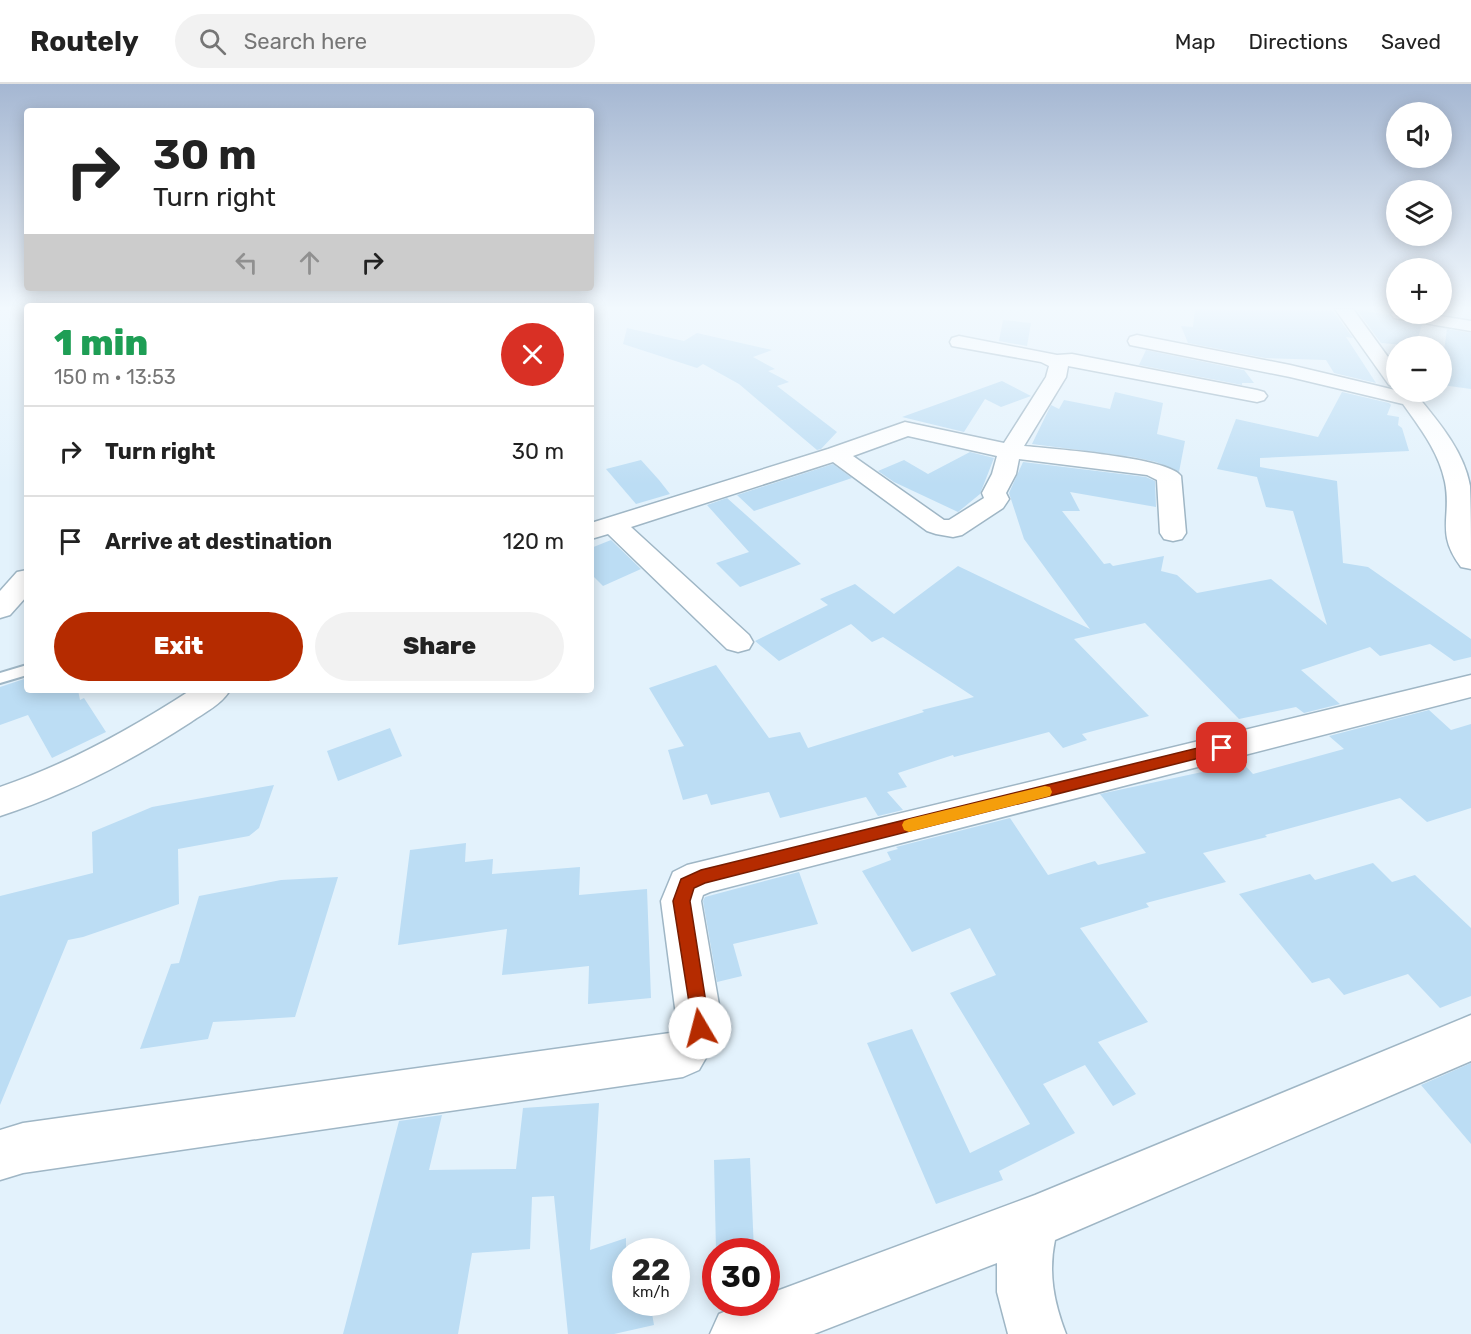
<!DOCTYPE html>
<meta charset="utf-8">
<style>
:root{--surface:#fff;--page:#f2f2f2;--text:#222;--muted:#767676;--line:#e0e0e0;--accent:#b52b00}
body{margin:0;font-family:Rubik,sans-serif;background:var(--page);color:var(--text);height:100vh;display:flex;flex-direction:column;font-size:22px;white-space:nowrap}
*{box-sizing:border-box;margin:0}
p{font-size:20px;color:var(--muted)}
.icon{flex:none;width:33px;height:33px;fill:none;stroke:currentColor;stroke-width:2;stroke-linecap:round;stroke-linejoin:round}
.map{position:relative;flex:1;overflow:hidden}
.side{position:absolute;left:24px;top:219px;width:570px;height:390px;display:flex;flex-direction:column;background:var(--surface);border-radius:6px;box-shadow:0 3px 15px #0003}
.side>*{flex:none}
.hud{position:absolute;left:24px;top:24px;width:570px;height:183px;border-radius:6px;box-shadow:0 3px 15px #0003;background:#fff;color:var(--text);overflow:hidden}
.buttons{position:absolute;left:1386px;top:18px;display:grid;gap:12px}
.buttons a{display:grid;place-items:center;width:66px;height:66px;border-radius:50%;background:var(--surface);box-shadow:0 3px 15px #0003;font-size:30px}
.speed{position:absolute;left:612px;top:1154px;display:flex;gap:12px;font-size:30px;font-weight:700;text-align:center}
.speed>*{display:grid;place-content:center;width:78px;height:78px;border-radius:50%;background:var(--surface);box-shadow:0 3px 15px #0003;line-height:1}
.speed small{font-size:15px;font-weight:400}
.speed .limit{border:9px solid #d22;background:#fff;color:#111}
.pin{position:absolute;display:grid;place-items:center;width:51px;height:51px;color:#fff;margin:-26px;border-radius:12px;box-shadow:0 3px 9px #0006}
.me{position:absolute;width:66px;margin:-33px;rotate:352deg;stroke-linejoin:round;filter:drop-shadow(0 0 4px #0008)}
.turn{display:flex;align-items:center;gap:21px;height:126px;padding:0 30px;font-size:27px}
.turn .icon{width:78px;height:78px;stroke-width:2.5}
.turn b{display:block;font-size:42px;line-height:51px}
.lanes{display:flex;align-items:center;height:57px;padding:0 30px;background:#0003;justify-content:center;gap:30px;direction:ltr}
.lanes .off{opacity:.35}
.round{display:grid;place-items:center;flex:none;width:63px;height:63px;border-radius:32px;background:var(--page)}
.overview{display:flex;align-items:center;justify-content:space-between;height:102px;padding:0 30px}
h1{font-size:36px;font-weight:800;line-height:45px;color:#1e9e55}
.primary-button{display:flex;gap:12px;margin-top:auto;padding:12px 30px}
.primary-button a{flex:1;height:69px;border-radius:36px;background:var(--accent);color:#fff;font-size:24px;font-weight:800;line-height:69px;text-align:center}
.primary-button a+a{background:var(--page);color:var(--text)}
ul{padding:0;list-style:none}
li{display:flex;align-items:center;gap:18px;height:90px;padding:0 30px;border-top:2px solid var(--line)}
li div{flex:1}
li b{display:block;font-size:22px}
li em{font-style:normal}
header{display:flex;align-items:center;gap:36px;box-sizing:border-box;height:84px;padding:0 30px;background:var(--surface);border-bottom:2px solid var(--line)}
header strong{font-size:28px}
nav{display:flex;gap:33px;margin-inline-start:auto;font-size:21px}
.search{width:420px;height:54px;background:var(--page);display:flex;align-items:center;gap:15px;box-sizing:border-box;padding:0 21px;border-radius:33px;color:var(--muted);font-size:22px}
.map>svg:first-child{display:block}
</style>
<header>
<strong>Routely</strong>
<div class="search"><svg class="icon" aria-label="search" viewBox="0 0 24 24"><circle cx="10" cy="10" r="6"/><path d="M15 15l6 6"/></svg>Search here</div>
<nav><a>Map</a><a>Directions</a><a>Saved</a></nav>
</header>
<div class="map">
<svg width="1471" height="1250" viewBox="0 0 1471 1250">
<rect width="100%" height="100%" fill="#e3f2fc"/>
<g fill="#bcddf4">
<path d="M1195 225 1333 227 1353 254 1346 253 1376 299 1334 289 1326 276 1265 274 1188 259 1181 242 1193 243Z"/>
<path d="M1359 226 1389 231 1394 236 1422 241 1415 262 1381 259 1359 229Z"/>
<path d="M1003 236 1031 239 1027 262 999 257Z"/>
<path d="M627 244 684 257 697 249 772 266 753 273 775 285 768 287 789 298 777 302 837 348 821 365 817 366 739 300 703 280 697 284 623 260Z"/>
<path d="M1447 245 1471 249V305L1442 301V281Z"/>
<path d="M1146 266 1244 286 1254 299H1242V301L1139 281Z"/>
<path d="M1002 297 1031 312 1001 323 985 315 964 348 902 333Z"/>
<path d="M1115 308 1163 319 1157 350 1185 357 1179 388 1156 378 1133 373 1032 360 1051 321 1059 325 1064 316 1110 325Z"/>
<path d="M1342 308 1389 319 1391 321 1387 331 1399 333 1398 341 1402 344 1409 367 1260 374V383L1337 397 1343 479 1368 483 1471 555V573L1454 577 1430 560 1380 572 1370 563 1301 586 1340 620 1304 629 1296 623 1239 635 1145 539 1074 555 1149 632 1082 650 1087 656 1063 664 1049 648 954 673 953 671 898 689 907 703 887 708 903 726 878 732 866 713 780 734 769 708 711 721 707 710 683 716 668 666 684 662 649 604 716 581 769 654 800 648 808 664 924 628 922 626 974 613 883 553 872 558 851 540 779 577 755 557 828 521 820 515 855 500 894 530 958 482 1090 545 1024 455 1009 409 1023 378 1146 393 1155 397 1156 423 1070 408 1080 427H1062L1104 480 1110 479 1113 482 1164 472 1161 487 1177 491 1197 509 1271 495 1327 541 1293 427 1266 423 1257 393 1217 385 1236 335 1318 353Z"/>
<path d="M970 368 994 374 980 410 958 428 894 398 878 387 904 376 928 390Z"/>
<path d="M641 376 659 396 670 410 636 420 606 385Z"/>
<path d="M833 380 852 394 754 427 737 411Z"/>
<path d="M727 414 801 480 740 503 716 479 749 468 707 421Z"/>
<path d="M611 456 641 485 603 502 591 490V464Z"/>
<path d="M27 594V606H78L80 616 84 614 106 648 52 674 28 631 0 641V603Z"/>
<path d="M1429 626 1451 646 1471 640V724L1427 738 1400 714 1265 751 1267 753 1203 769 1226 798 1146 819 1149 823 1080 844 1148 938 1098 958 1136 1010 1113 1022 1085 981 1043 1000 1075 1049 999 1087 1003 1096 936 1120 867 959 912 945 970 1069 1030 1040 950 909 996 891 970 844 912 868 862 787 891 776 887 768 898 765 896 763 1010 734 1048 791 1095 777 1098 781 1146 769 1100 710 1216 685 1213 682 1239 675 1253 690 1344 665 1329 652Z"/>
<path d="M390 644 402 672 338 697 327 667Z"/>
<path d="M274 701 259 744 249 752 178 765 179 820 83 853 68 856 0 1021V812L93 789 92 748 121 736 152 723Z"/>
<path d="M466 759 465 778 493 775 492 790 580 783 579 811 647 805 651 914 588 920 589 882 502 891 507 845 398 861 410 766Z"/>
<path d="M1373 779 1392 798 1415 791 1471 844V912L1440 924 1408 890 1344 911 1329 894 1312 899 1239 810 1310 790 1315 796Z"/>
<path d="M799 788 818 840 733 860 742 892 717 898 703 817 705 813Z"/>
<path d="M338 793 295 933 213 938 208 955 140 965 171 880 179 879 199 812 281 796Z"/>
<path d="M1471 979V1060L1421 1001Z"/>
<path d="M599 1019 590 1166 626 1154V1218H650L654 1241 614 1250H568L554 1112 532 1113 530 1165 472 1169 458 1250H343L399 1037 442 1031 429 1086 516 1085 523 1024Z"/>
<path d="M750 1074 754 1167H716L714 1076Z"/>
</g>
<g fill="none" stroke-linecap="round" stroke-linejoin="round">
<g stroke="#9fb6c5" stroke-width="4">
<path id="lane" d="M27 581V591L0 599V589Z"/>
</g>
<g stroke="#9fb6c5" stroke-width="3">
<g id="street">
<path d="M1335 225H1353L1396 284V303L1389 301Z"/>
<path d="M1394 226H1396V230H1428L1471 237V247L1394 234 1391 230Z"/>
<path d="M1137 251 1290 281 1395 306 1396 304V308H1414C1436 335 1464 366 1470 402 1471 428 1471 458 1471 485L1461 483C1435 449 1452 433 1445 398 1439 368 1420 344 1403 320L1290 293 1130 261 1128 257 1130 253Z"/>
<path d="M959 252 1057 271 1072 270 1257 306 1264 308 1267 312 1264 316 1257 318 1068 282 1066 293 1024 362C1052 365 1168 373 1181 392L1186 449 1182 455 1173 457 1164 455 1160 449 1157 396 1147 391 1019 375 1016 390 1006 409 1009 415 1003 424 962 451 953 453 936 450 927 447 833 378 631 443 749 551 753 558 749 565 738 568 727 565 608 450 591 455V439L828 365 905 338 1004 359 1046 293 1049 282 1041 278 952 262 950 258 952 254ZM908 352 997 372 992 390 982 409 984 414 949 436H944L853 372Z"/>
<path d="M27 486V512L10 531 0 534V507L17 488Z"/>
<path d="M1471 591V613L710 808 703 811 701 817 723 944 699 986 683 993 23 1089 0 1096V1046L23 1039 670 949 677 939 661 817 673 788 687 781Z"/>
<path d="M191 606H230C222 620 204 629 191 638 131 677 68 710 0 732V703C68 680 131 645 191 606Z"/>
<path d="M1471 931V977L1055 1156C1048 1189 1054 1219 1066 1250H1008L997 1208V1179L814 1250H710L719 1230 748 1218H766V1211L1035 1111Z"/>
</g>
</g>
<use href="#lane" fill="#fff" fill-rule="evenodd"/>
<use href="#street" fill="#fff" fill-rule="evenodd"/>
</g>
<linearGradient id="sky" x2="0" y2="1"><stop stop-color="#a5b7d2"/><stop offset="0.56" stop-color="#f2f9fe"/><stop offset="1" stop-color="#f2f9fe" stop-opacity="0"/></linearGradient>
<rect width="1471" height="400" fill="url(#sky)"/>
<path fill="#b52b00" stroke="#761c00" stroke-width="1.5" d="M1222 658 1229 664 1227 667 705 799 694 804 690 817 710 944 707 950 700 953 694 950 673 817 681 795 701 786Z"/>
<path fill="#f59e0b" d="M1045 702 1050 703 1052 708 1050 712 909 748 904 746 902 741 904 737 909 735Z"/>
</svg>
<div class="buttons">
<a><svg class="icon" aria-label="sound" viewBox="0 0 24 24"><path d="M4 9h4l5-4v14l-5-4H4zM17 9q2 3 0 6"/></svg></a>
<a><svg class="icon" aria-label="layers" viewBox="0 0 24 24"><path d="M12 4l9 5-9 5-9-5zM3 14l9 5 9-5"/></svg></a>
<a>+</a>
<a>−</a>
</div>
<div class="speed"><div>22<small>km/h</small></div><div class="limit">30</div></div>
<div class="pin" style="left:1222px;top:664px;background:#d93025"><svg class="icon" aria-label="arrive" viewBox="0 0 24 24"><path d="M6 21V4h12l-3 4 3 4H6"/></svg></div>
<svg class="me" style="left:700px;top:944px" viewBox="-20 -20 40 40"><circle r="19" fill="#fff"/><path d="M0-13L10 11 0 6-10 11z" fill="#b52b00"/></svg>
<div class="hud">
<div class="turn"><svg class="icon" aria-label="right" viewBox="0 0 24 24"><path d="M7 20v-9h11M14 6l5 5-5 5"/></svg><div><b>30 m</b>Turn right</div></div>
<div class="lanes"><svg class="icon off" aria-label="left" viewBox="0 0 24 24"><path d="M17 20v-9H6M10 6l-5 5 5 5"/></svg><svg class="icon off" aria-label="ahead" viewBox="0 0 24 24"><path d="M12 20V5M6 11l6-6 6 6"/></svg><svg class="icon" aria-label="right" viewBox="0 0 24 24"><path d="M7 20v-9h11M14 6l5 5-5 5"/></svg></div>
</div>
<section class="side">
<div class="overview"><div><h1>1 min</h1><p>150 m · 13:53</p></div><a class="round" style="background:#d93025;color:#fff"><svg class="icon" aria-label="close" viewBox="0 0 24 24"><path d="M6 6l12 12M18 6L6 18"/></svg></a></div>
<ul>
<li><svg class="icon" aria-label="right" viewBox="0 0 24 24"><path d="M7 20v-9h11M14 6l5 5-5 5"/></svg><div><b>Turn right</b></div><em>30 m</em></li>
<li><svg class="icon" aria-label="arrive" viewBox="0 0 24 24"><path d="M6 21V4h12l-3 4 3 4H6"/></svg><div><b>Arrive at destination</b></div><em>120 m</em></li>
</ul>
<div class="primary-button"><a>Exit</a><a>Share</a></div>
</section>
</div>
